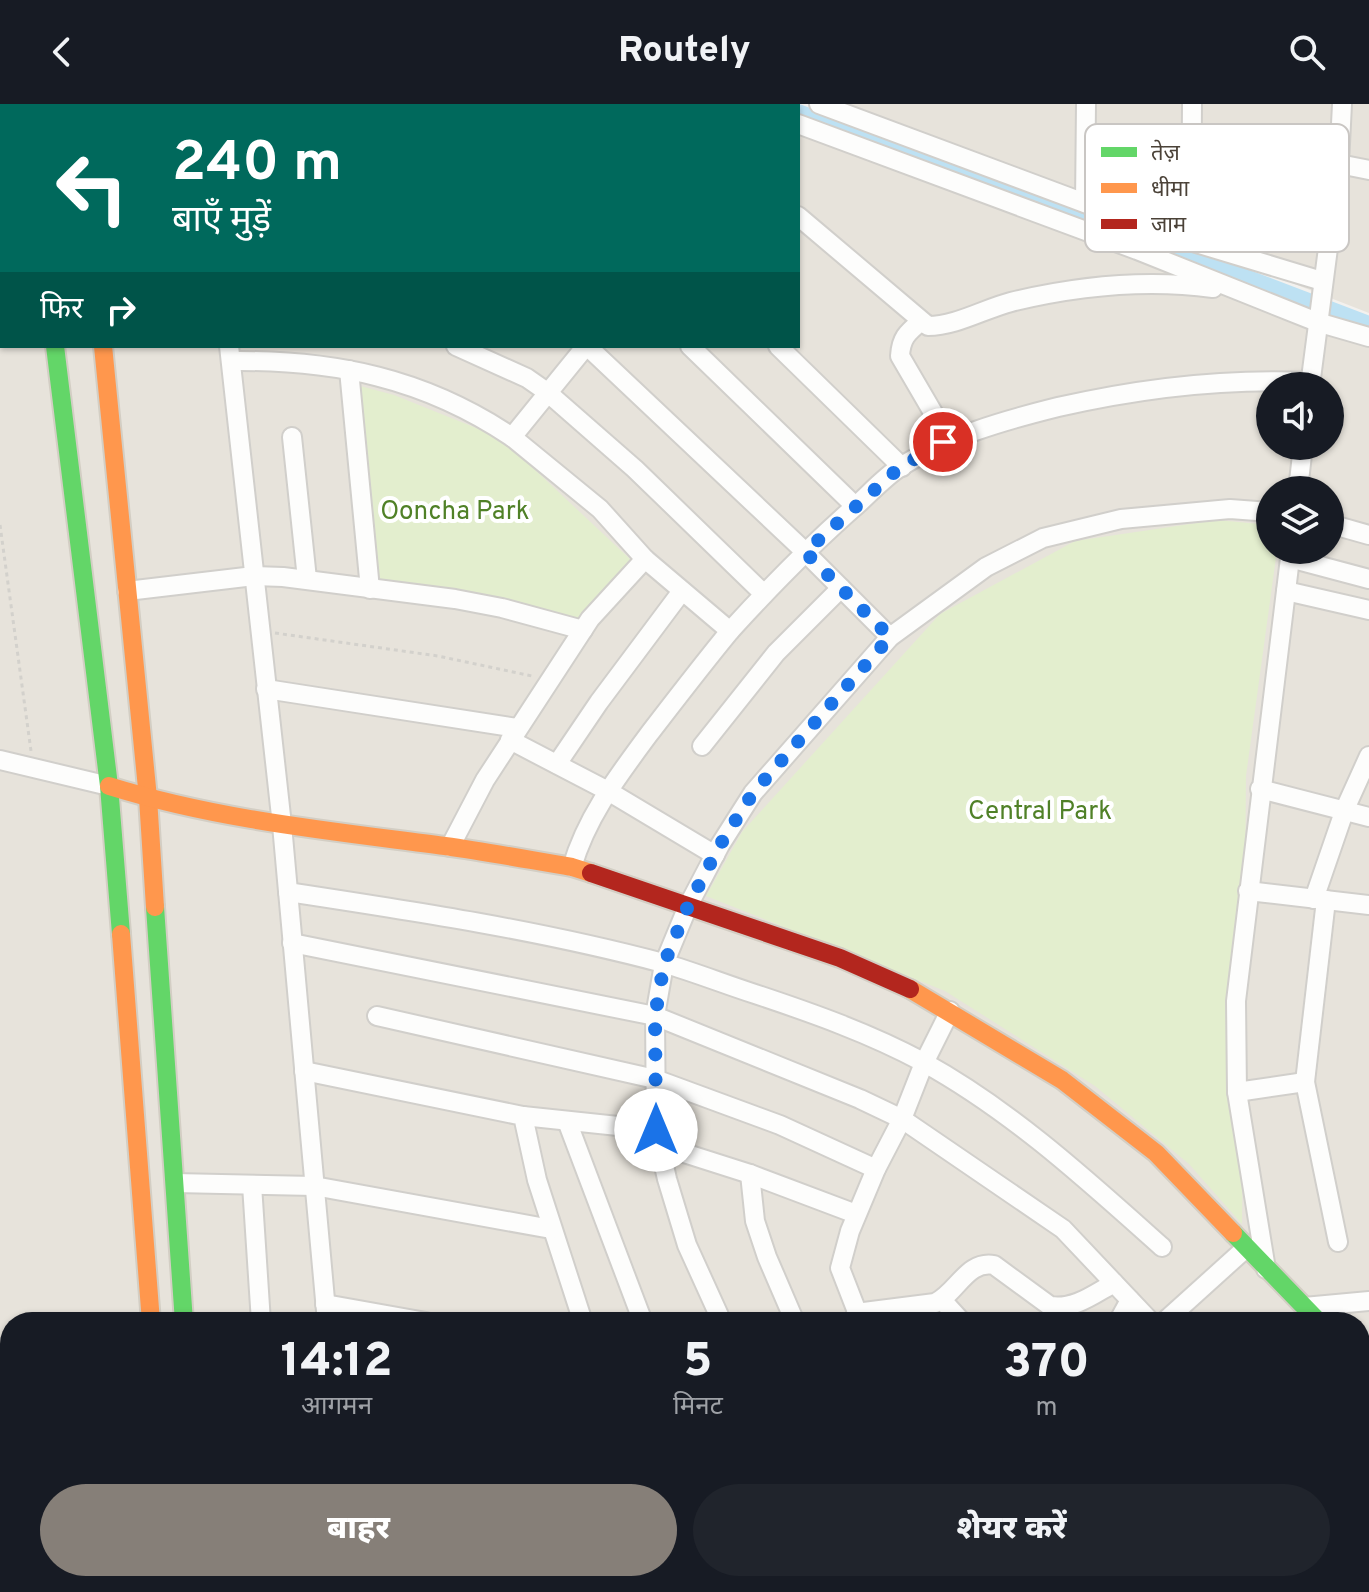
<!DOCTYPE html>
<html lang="hi">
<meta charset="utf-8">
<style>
:root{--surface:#171b24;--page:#20242c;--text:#f1f3f6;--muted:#9ea1a6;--accent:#867f78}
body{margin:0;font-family:Overpass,"Noto Sans Devanagari",sans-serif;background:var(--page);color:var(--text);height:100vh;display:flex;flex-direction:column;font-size:30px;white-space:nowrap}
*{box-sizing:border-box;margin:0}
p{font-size:26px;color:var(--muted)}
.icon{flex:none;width:44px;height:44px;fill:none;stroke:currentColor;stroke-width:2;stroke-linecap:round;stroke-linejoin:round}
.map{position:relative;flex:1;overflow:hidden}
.drawer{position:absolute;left:0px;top:1208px;width:1370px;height:280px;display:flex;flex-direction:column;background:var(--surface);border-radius:32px 32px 0 0;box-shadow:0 2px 6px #0004}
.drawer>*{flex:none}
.hud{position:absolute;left:0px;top:0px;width:800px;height:244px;box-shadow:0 2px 6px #0004;background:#00695c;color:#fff;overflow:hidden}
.buttons{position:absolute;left:1256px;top:268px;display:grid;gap:16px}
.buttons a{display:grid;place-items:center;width:88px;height:88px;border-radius:50%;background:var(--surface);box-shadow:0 2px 6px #0004;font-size:40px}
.pin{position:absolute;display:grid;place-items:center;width:68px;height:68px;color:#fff;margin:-34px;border:4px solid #fff;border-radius:50%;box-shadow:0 2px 8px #0007}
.me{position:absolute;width:88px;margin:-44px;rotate:0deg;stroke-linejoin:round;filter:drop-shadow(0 0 6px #0008)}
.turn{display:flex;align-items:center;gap:28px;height:168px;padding:0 40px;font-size:36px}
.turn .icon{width:104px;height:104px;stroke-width:2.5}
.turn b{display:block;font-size:56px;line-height:68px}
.then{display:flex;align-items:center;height:76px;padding:0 40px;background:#0003;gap:16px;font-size:30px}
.eta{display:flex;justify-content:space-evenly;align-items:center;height:136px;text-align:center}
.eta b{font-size:48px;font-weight:800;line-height:56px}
.action{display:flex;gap:16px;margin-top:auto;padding:16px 40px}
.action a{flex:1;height:92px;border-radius:48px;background:var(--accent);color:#fff;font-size:32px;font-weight:800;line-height:92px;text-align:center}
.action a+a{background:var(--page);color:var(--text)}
header{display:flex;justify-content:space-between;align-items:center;height:104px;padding:0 40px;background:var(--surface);font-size:36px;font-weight:800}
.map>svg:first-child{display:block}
</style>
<header><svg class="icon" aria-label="back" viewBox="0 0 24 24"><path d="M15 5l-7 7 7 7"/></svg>Routely<svg class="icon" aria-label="search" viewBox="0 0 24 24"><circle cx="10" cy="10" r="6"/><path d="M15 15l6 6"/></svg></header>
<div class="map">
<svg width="1369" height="1488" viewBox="0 0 1369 1488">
<rect width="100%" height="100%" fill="#f3f1ee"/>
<g fill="#e7e3db" fill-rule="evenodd">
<path d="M0 0 763 2H2V242H798V14L1369 215V1488H0ZM1270 282H1330V342H1270ZM1270 386H1330V446H1270ZM10 1218H1360V1478H10Z"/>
<path d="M831 0H1369V209Z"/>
</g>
<g fill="#e3eece">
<path d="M360 282 394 291 501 334 631 456 579 515 377 476Z"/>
<path d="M1217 416 1270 421V446H1277L1246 672 1242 1120 1189 1060 1095 982 945 887 706 792 742 728 940 510 1075 437Z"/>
</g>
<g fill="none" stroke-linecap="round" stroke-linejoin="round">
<g stroke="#bde1f3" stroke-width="16">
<path d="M776 0 782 2"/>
<path d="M798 8 1074 108 1369 220"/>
</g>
<g stroke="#d1cfcb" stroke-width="22">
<g id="street">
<path d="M197 0 198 2"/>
<path d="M746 0 751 2"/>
<path d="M819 0 1173 132 1322 177"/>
<path d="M503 2 504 0"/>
<path d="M656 2 658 0"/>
<path d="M798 20 1137 146 1317 218 1369 233"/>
<path d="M1339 60 1369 66"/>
<path d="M1085 99 1086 0"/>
<path d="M798 112 928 222C956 222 984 205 1011 198 1077 182 1145 175 1213 184"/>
<path d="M1191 137 1192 0"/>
<path d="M920 218C907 229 901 234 900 252L949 336"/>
<path d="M229 242 282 721 327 1218"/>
<path d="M456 242 527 274 547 288 635 365 764 490"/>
<path d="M586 242 512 333 600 405 645 455"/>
<path d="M587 242 799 442 890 533"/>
<path d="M690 242 855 402"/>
<path d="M778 242 902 363"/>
<path d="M231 257C335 256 424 274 512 333"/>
<path d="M349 266 370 485"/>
<path d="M1310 282 1339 60 1342 0"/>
<path d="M292 333 307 475"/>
<path d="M1298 386 1303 342"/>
<path d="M1330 420 1369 431"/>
<path d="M1290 454 1369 475"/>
<path d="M127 487 254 472 283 473 455 495 502 504 583 526"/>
<path d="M1286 487 1369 506"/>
<path d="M266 585 517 624"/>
<path d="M510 636 608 687 715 751"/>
<path d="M702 642 776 549 841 484"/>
<path d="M0 656 109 682"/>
<path d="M557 660 599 598 682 487"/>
<path d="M1260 685 1369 713"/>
<path d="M450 743 485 676 590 515 645 455 730 527C771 482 813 439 859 399 872 387 885 373 900 363 949 332 1002 317 1058 303 1141 284 1225 274 1311 278"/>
<path d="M572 763C587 712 618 672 649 630 676 595 702 561 730 527"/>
<path d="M1248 787 1369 801"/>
<path d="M288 788C413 807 539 826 663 859 694 868 724 880 755 890 812 909 869 929 923 958 1012 1007 1087 1076 1162 1143"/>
<path d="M1314 795 1345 705 1369 652"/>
<path d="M292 839 655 912 860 995 902 1015 1063 1125 1151 1218"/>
<path d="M377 912 655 975 780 1021 876 1065"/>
<path d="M304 967 523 1012 537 1076 583 1218"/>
<path d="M1305 978 1326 796"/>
<path d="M1237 988 1305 978 1338 1138"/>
<path d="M523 1012 656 1026"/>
<path d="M567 1017 643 1218"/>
<path d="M659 1041 750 1070 856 1110"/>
<path d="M750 1070 755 1117 767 1153 795 1218"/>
<path d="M175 1079 314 1082 551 1125"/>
<path d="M252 1081 261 1218"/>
<path d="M1266 1165 1237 988 1236 897 1291 446"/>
<path d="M942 1196 962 1218"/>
<path d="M325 1200 426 1218"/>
<path d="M1304 1203 1369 1197"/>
<path d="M856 1209 935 1199C957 1189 967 1156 994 1161L1050 1202C1074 1206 1094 1190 1114 1179"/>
<path d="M722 1218 687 1141 667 1075 656 1026 655 912 664 860 688 802 720 741 753 689 890 533 986 463 1043 434 1121 415 1230 405 1270 408"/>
<path d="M861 1218 840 1164 850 1127 876 1065 902 1015 924 959 950 907"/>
<path d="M1046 1218 1061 1203"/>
<path d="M1118 1218 1130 1196"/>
<path d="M1164 1218 1246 1144"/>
<path d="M0 1328H10"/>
<path d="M1360 1370 1369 1364"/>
<path d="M1360 1433 1369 1443"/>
<path d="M386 1478V1488"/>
<path d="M452 1478V1488"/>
<path d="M566 1478 567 1488"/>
<path d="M619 1478V1488"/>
<path d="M714 1478 720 1488"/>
<path d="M778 1478 785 1488"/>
<path d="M863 1478 869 1488"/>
<path d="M1123 1478 1128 1488"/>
<path d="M271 1488V1478"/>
<path d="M331 1488V1478"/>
<path d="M680 1488 681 1478"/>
<path d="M909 1488 929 1478"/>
<path d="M1149 1488 1167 1478"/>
<path d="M1353 1488 1369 1480"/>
</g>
</g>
<g stroke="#d3cec4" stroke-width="22">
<g id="fast">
<path d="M55 242 109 682 121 830"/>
<path d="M155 803 184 1218"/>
<path d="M1233 1129 1319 1218"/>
</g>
</g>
<g stroke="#d3cec4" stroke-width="22">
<g id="slow">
<path d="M19 0 20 2"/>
<path d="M65 0 66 2"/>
<path d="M103 242 148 694 155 803"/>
<path d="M109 682C218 716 332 727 445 742 488 748 530 756 572 763L591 769"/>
<path d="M121 830 151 1218"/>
<path d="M910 885 1062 976 1156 1049 1233 1129"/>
<path d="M156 1478 157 1488"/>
</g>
</g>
<g stroke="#d3cec4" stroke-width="22">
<g id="jam">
<path d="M591 769 840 854 910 885"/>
<path d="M1360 1259 1369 1268"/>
<path d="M183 1478V1488"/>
</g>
</g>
<g stroke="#d3d1cc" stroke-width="3" stroke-dasharray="4 4" stroke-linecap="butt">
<path d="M0 421 31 647"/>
<path d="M275 529 438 552 532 572"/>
</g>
<use href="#street" stroke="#fdfdfc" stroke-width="18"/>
<use href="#fast" stroke="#63d668" stroke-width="18"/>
<use href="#slow" stroke="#ff974d" stroke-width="18"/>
<use href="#jam" stroke="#b3261e" stroke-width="18"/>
</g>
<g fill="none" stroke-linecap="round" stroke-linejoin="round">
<path stroke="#1a73e8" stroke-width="14" stroke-dasharray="0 25.2" d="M656 1026 655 912 664 860 688 802 720 741 753 689 890 533 805 448 898 365 943 338"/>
</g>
<g text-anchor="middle" stroke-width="8" stroke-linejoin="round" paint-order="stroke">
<g font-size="26" fill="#508127" stroke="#fff">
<text x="455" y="415">Ooncha Park</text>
<text x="1040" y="715">Central Park</text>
</g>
</g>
<rect x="1085" y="20" width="264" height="128" rx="12" fill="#fff" stroke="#c9c6c3" stroke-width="2"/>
<rect x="1101" y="43" width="36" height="10" fill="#63d668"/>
<rect x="1101" y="79" width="36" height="10" fill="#ff974d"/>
<rect x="1101" y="115" width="36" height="10" fill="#b3261e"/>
<g font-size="22" fill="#4b4238">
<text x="1151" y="56">तेज़</text>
<text x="1151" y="92">धीमा</text>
<text x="1151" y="128">जाम</text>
</g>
</svg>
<div class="buttons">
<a><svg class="icon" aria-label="sound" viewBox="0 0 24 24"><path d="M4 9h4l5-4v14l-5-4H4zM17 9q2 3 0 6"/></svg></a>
<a><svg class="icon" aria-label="layers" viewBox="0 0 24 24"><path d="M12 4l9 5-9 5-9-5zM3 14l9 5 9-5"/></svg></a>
</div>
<div class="pin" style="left:943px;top:338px;background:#d93025"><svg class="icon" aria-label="arrive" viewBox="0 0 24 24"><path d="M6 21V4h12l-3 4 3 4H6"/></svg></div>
<svg class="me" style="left:656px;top:1026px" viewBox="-20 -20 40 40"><circle r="19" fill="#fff"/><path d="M0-13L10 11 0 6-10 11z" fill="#1a73e8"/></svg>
<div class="hud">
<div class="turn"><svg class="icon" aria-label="left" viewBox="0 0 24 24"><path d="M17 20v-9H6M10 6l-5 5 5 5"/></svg><div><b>240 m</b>बाएँ मुड़ें</div></div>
<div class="then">फिर<svg class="icon" aria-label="right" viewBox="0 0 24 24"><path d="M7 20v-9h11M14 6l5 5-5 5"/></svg></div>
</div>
<section class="drawer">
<div class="eta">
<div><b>14:12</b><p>आगमन</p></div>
<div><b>5</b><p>मिनट</p></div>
<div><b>370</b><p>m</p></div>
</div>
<div class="action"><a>बाहर</a><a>शेयर करें</a></div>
</section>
</div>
